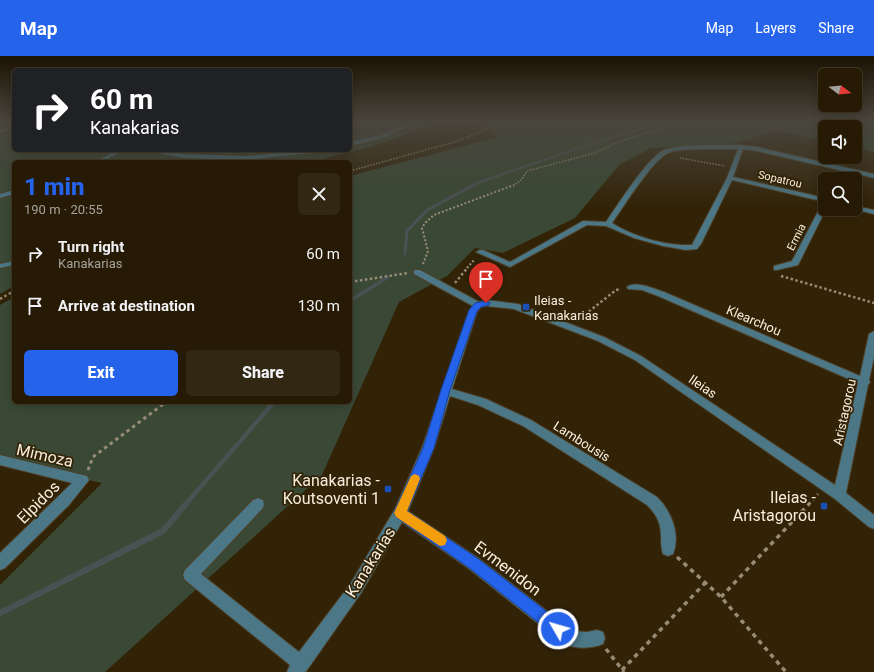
<!DOCTYPE html>
<meta charset="utf-8">
<style>
:root{--surface:#261a05;--page:#322713;--text:#f1f3f6;--muted:#a4a19a;--line:#423827;--accent:#2563eb}
body{margin:0;font-family:Roboto,sans-serif;background:var(--page);color:var(--text);height:100vh;display:flex;flex-direction:column;font-size:15px;white-space:nowrap}
*{box-sizing:border-box;margin:0}
p{font-size:13px;color:var(--muted)}
.icon{flex:none;width:22px;height:22px;fill:none;stroke:currentColor;stroke-width:2;stroke-linecap:round;stroke-linejoin:round}
.map{position:relative;flex:1;overflow:hidden}
.drawer{position:absolute;left:12px;top:104px;width:340px;height:244px;display:flex;flex-direction:column;background:var(--surface);border-radius:6px;box-shadow:0 2px 10px #0003,0 0 0 1px var(--line)}
.drawer>*{flex:none}
.banner{position:absolute;left:12px;top:12px;width:340px;height:84px;border-radius:6px;box-shadow:0 2px 10px #0003,0 0 0 1px var(--line);background:#202124;color:#fff;overflow:hidden}
.needle{width:26px;rotate:106deg}
.buttons{position:absolute;left:818px;top:12px;display:grid;gap:8px}
.buttons a{display:grid;place-items:center;width:44px;height:44px;border-radius:6px;background:var(--surface);box-shadow:0 2px 10px #0003,0 0 0 1px var(--line);font-size:20px}
.pin{position:absolute;display:grid;place-items:center;width:34px;height:34px;color:#fff;margin:-41px -17px;border-radius:50% 50% 50% 0;rotate:-45deg;box-shadow:0 0 4px #0007}
.pin .icon{rotate:45deg}
.me{position:absolute;width:44px;margin:-22px;rotate:308deg;stroke-linejoin:round;filter:drop-shadow(0 0 3px #0008)}
.turn{display:flex;align-items:center;gap:14px;height:84px;padding:0 12px;font-size:18px}
.turn .icon{width:52px;height:52px;stroke-width:2.5}
.turn b{display:block;font-size:28px;line-height:34px}
.round{display:grid;place-items:center;flex:none;width:42px;height:42px;border-radius:6px;background:var(--page)}
.summary{display:flex;align-items:center;justify-content:space-between;height:68px;padding:0 12px}
h1{font-size:24px;font-weight:800;line-height:30px;color:var(--accent)}
.primary-button{display:flex;gap:8px;margin-top:auto;padding:8px 12px}
.primary-button a{flex:1;height:46px;border-radius:6px;background:var(--accent);color:#fff;font-size:16px;font-weight:800;line-height:46px;text-align:center}
.primary-button a+a{background:var(--page);color:var(--text)}
ul{padding:0;list-style:none}
li{display:flex;align-items:center;gap:12px;height:52px;padding:0 12px}
li div{flex:1}
li b{display:block;font-size:15px}
li em{font-style:normal}
header{display:flex;align-items:center;gap:24px;box-sizing:border-box;height:56px;padding:0 20px;background:var(--accent);color:#fff}
header strong{font-size:19px}
nav{display:flex;gap:22px;margin-inline-start:auto;font-size:14px}
.map>svg:first-child{display:block}
</style>
<header>
<strong>Map</strong>
<nav><a>Map</a><a>Layers</a><a>Share</a></nav>
</header>
<div class="map">
<svg width="874" height="616" viewBox="0 0 874 616">
<rect width="100%" height="100%" fill="#322307"/>
<g fill="#394935">
<path d="M0 65H14V94H350V65H446L366 92 309 106H14V230L0 238Z"/>
<path d="M483 65H874V96L855 92V71H825V85L776 75 728 89 651 92 619 109 575 162 503 197 475 192 447 220 399 246 322 419 105 616H0V529L102 427 0 404V249L14 241V346H350V120L498 81Z"/>
</g>
<g fill="none" stroke-linecap="round" stroke-linejoin="round">
<path stroke="#4a5153" stroke-width="2.5" d="M472 130 480 126 590 88 668 65"/>
<path stroke="#4a5153" stroke-width="3" d="M405 198 407 175 427 154 474 129"/>
<path stroke="#4a5153" stroke-width="3.5" d="M350 245 388 221"/>
<path stroke="#4a5153" stroke-width="4.5" d="M185 449 274 346"/>
<path stroke="#4a5153" stroke-width="6" d="M0 557 163 475 186 448"/>
<g stroke="#4e3f25" stroke-width="2">
<g id="minor">
<path d="M14 68V72L0 77V73Z"/>
<path d="M405 68 410 69 386 81 350 90V86L382 79Z"/>
<path d="M710 89H741L757 91 874 118V122L757 95 743 93 733 121 825 142 826 153 798 209 777 214H774V210L792 205 822 148 825 146 732 124 701 188 697 193 686 194 663 190 634 182 606 170 587 169 510 211 476 196 480 194H483L510 206 583 165 606 166C617 150 648 101 664 94 678 89 695 90 710 89ZM697 93H738L727 122 692 189C666 190 634 181 612 167 624 150 650 108 666 98 674 93 687 94 697 93Z"/>
<path d="M117 94H124L102 106H95Z"/>
<path d="M140 94H155L184 98 245 100 307 94H326L323 96 245 104 184 102Z"/>
<path d="M14 134V138L0 142V138Z"/>
<path d="M855 150 874 154V158L853 153H855Z"/>
<path d="M14 205V209L0 212V208Z"/>
<path d="M414 214H420L479 246 486 244 518 248 604 281 641 300 835 429 858 327 658 240 642 234 628 233 627 231C635 224 655 233 664 236L860 320 869 278 874 275V301L869 324 870 326 868 329 846 437 874 459V473L869 471 835 443 635 304 598 285 514 253 486 250 481 251 477 256 452 333 486 343 531 364 657 441C671 455 681 478 673 498L668 500 663 498C661 492 661 487 661 481 661 467 657 459 647 449L523 370 478 349 450 340 434 392 408 455 478 502 573 575 587 576 597 574 603 576 605 582 603 588C590 593 577 593 564 588L468 512 402 466 361 537 307 614 305 616H287L290 609 185 524 183 519 185 514 253 444 258 442 263 444 264 448 263 452 201 518 299 596 351 527 395 453 422 392 469 255 473 250 414 218Z"/>
<path d="M0 399 83 419 87 420 89 424 69 449 5 512 0 514V497L72 427 0 409Z"/>
</g>
</g>
<g stroke="#988b76" stroke-width="1.5" stroke-dasharray="1.5 1.5" stroke-linecap="butt">
<path d="M680 102 725 110"/>
<path d="M350 115 458 85 487 73 477 65"/>
<path d="M513 130 522 123 527 115 595 97 618 86 685 65"/>
</g>
<g stroke="#988b76" stroke-width="2" stroke-dasharray="2 2" stroke-linecap="butt">
<path d="M423 208 428 195 422 172 425 167 434 159 514 129"/>
<path d="M467 212 475 203"/>
</g>
<g stroke="#988b76" stroke-width="2.5" stroke-dasharray="2.5 2.5" stroke-linecap="butt">
<path d="M781 220 874 247"/>
<path d="M350 226 408 217"/>
<path d="M455 227 468 211"/>
<path d="M0 243 14 235"/>
<path d="M577 265 616 234 621 233"/>
</g>
<g stroke="#988b76" stroke-width="3" stroke-dasharray="3.5 3.5" stroke-linecap="butt">
<path d="M88 414 93 401 166 346"/>
<path d="M808 449 818 438"/>
</g>
<g stroke="#988b76" stroke-width="3.5" stroke-dasharray="4.5 4.5" stroke-linecap="butt">
<path d="M677 501 721 541 786 616"/>
<path d="M721 541 809 448"/>
<path d="M606 593 624 616"/>
<path d="M622 614 706 526"/>
</g>
<use href="#minor" fill="#4b7787" fill-rule="evenodd"/>
</g>
<linearGradient id="sky" x2="0" y2="1"><stop stop-color="#1c1304"/><stop offset="0.43" stop-color="#49453c"/><stop offset="1" stop-color="#49453c" stop-opacity="0"/></linearGradient>
<rect width="874" height="151" fill="url(#sky)"/>
<path fill="#2563eb" stroke="#184099" d="M486 245 490 247 489 249 481 251 477 255 450 334 434 392 407 455 477 502 563 568 565 573 563 578 558 580 553 578 468 511 396 461 394 457 423 392 441 334 469 254 475 247Z"/>
<path fill="#f59e0b" d="M415 418 419 420 420 423 407 455 445 480 447 484 445 489 440 490 396 461 394 457 411 420Z"/>
<g fill="#1a4fb4" stroke="#322307" stroke-width="1.5">
<rect x="522" y="247" width="8" height="8" rx="2"/>
<rect x="384" y="429" width="8" height="8" rx="2"/>
<rect x="820" y="446" width="8" height="8" rx="2"/>
</g>
<g text-anchor="middle" stroke-width="3.5" stroke-linejoin="round" paint-order="stroke">
<g font-size="11" fill="#f7eddd" stroke="#322307">
<text transform="translate(780 123) rotate(13)" y="4">Sopatrou</text>
<text transform="translate(796 181) rotate(-63)" y="4">Ermia</text>
</g>
<g font-size="13" fill="#f7eddd" stroke="#322307" text-anchor="start">
<text x="534" y="249">Ileias -<tspan x="534" dy="15">Kanakarias</tspan></text>
</g>
<g font-size="13" fill="#f7eddd" stroke="#322307">
<text transform="translate(754 264) rotate(23)" y="5">Klearchou</text>
<text transform="translate(703 330) rotate(34)" y="5">Ileias</text>
<text transform="translate(844 356) rotate(-78)" y="5">Aristagorou</text>
<text transform="translate(582 385) rotate(32)" y="5">Lambousis</text>
</g>
<g font-size="16" fill="#f7eddd" stroke="#322307">
<text transform="translate(45 399) rotate(13)" y="6">Mimoza</text>
<text transform="translate(38 446) rotate(-45)" y="6">Elpidos</text>
<text transform="translate(370 506) rotate(-58)" y="6">Kanakarias</text>
<text transform="translate(508 512) rotate(37)" y="6">Evmenidon</text>
</g>
<g font-size="16" fill="#f7eddd" stroke="#322307" text-anchor="end">
<text x="380" y="430">Kanakarias -<tspan x="380" dy="18">Koutsoventi 1</tspan></text>
<text x="816" y="447">Ileias -<tspan x="816" dy="18">Aristagorou</tspan></text>
</g>
</g>
</svg>
<div class="buttons">
<a><svg class="needle" viewBox="-14 -14 28 28"><path d="M0-13l5 13h-10z" fill="#e53935"/><path d="M0 13l5-13h-10z" fill="#a4a19a"/></svg></a>
<a><svg class="icon" aria-label="sound" viewBox="0 0 24 24"><path d="M4 9h4l5-4v14l-5-4H4zM17 9q2 3 0 6"/></svg></a>
<a><svg class="icon" aria-label="search" viewBox="0 0 24 24"><circle cx="10" cy="10" r="6"/><path d="M15 15l6 6"/></svg></a>
</div>
<div class="pin" style="left:486px;top:247px;background:#d93025"><svg class="icon" aria-label="arrive" viewBox="0 0 24 24"><path d="M6 21V4h12l-3 4 3 4H6"/></svg></div>
<svg class="me" style="left:558px;top:573px" viewBox="-20 -20 40 40"><circle r="17" fill="#2563eb" stroke="#fff" stroke-width="3"/><path d="M0-11L8 9 0 5-8 9z" fill="#fff"/></svg>
<div class="banner">
<div class="turn"><svg class="icon" aria-label="right" viewBox="0 0 24 24"><path d="M7 20v-9h11M14 6l5 5-5 5"/></svg><div><b>60 m</b>Kanakarias</div></div>
</div>
<section class="drawer">
<div class="summary"><div><h1>1 min</h1><p>190 m · 20:55</p></div><a class="round"><svg class="icon" aria-label="close" viewBox="0 0 24 24"><path d="M6 6l12 12M18 6L6 18"/></svg></a></div>
<ul>
<li><svg class="icon" aria-label="right" viewBox="0 0 24 24"><path d="M7 20v-9h11M14 6l5 5-5 5"/></svg><div><b>Turn right</b><p>Kanakarias</p></div><em>60 m</em></li>
<li><svg class="icon" aria-label="arrive" viewBox="0 0 24 24"><path d="M6 21V4h12l-3 4 3 4H6"/></svg><div><b>Arrive at destination</b></div><em>130 m</em></li>
</ul>
<div class="primary-button"><a>Exit</a><a>Share</a></div>
</section>
</div>
